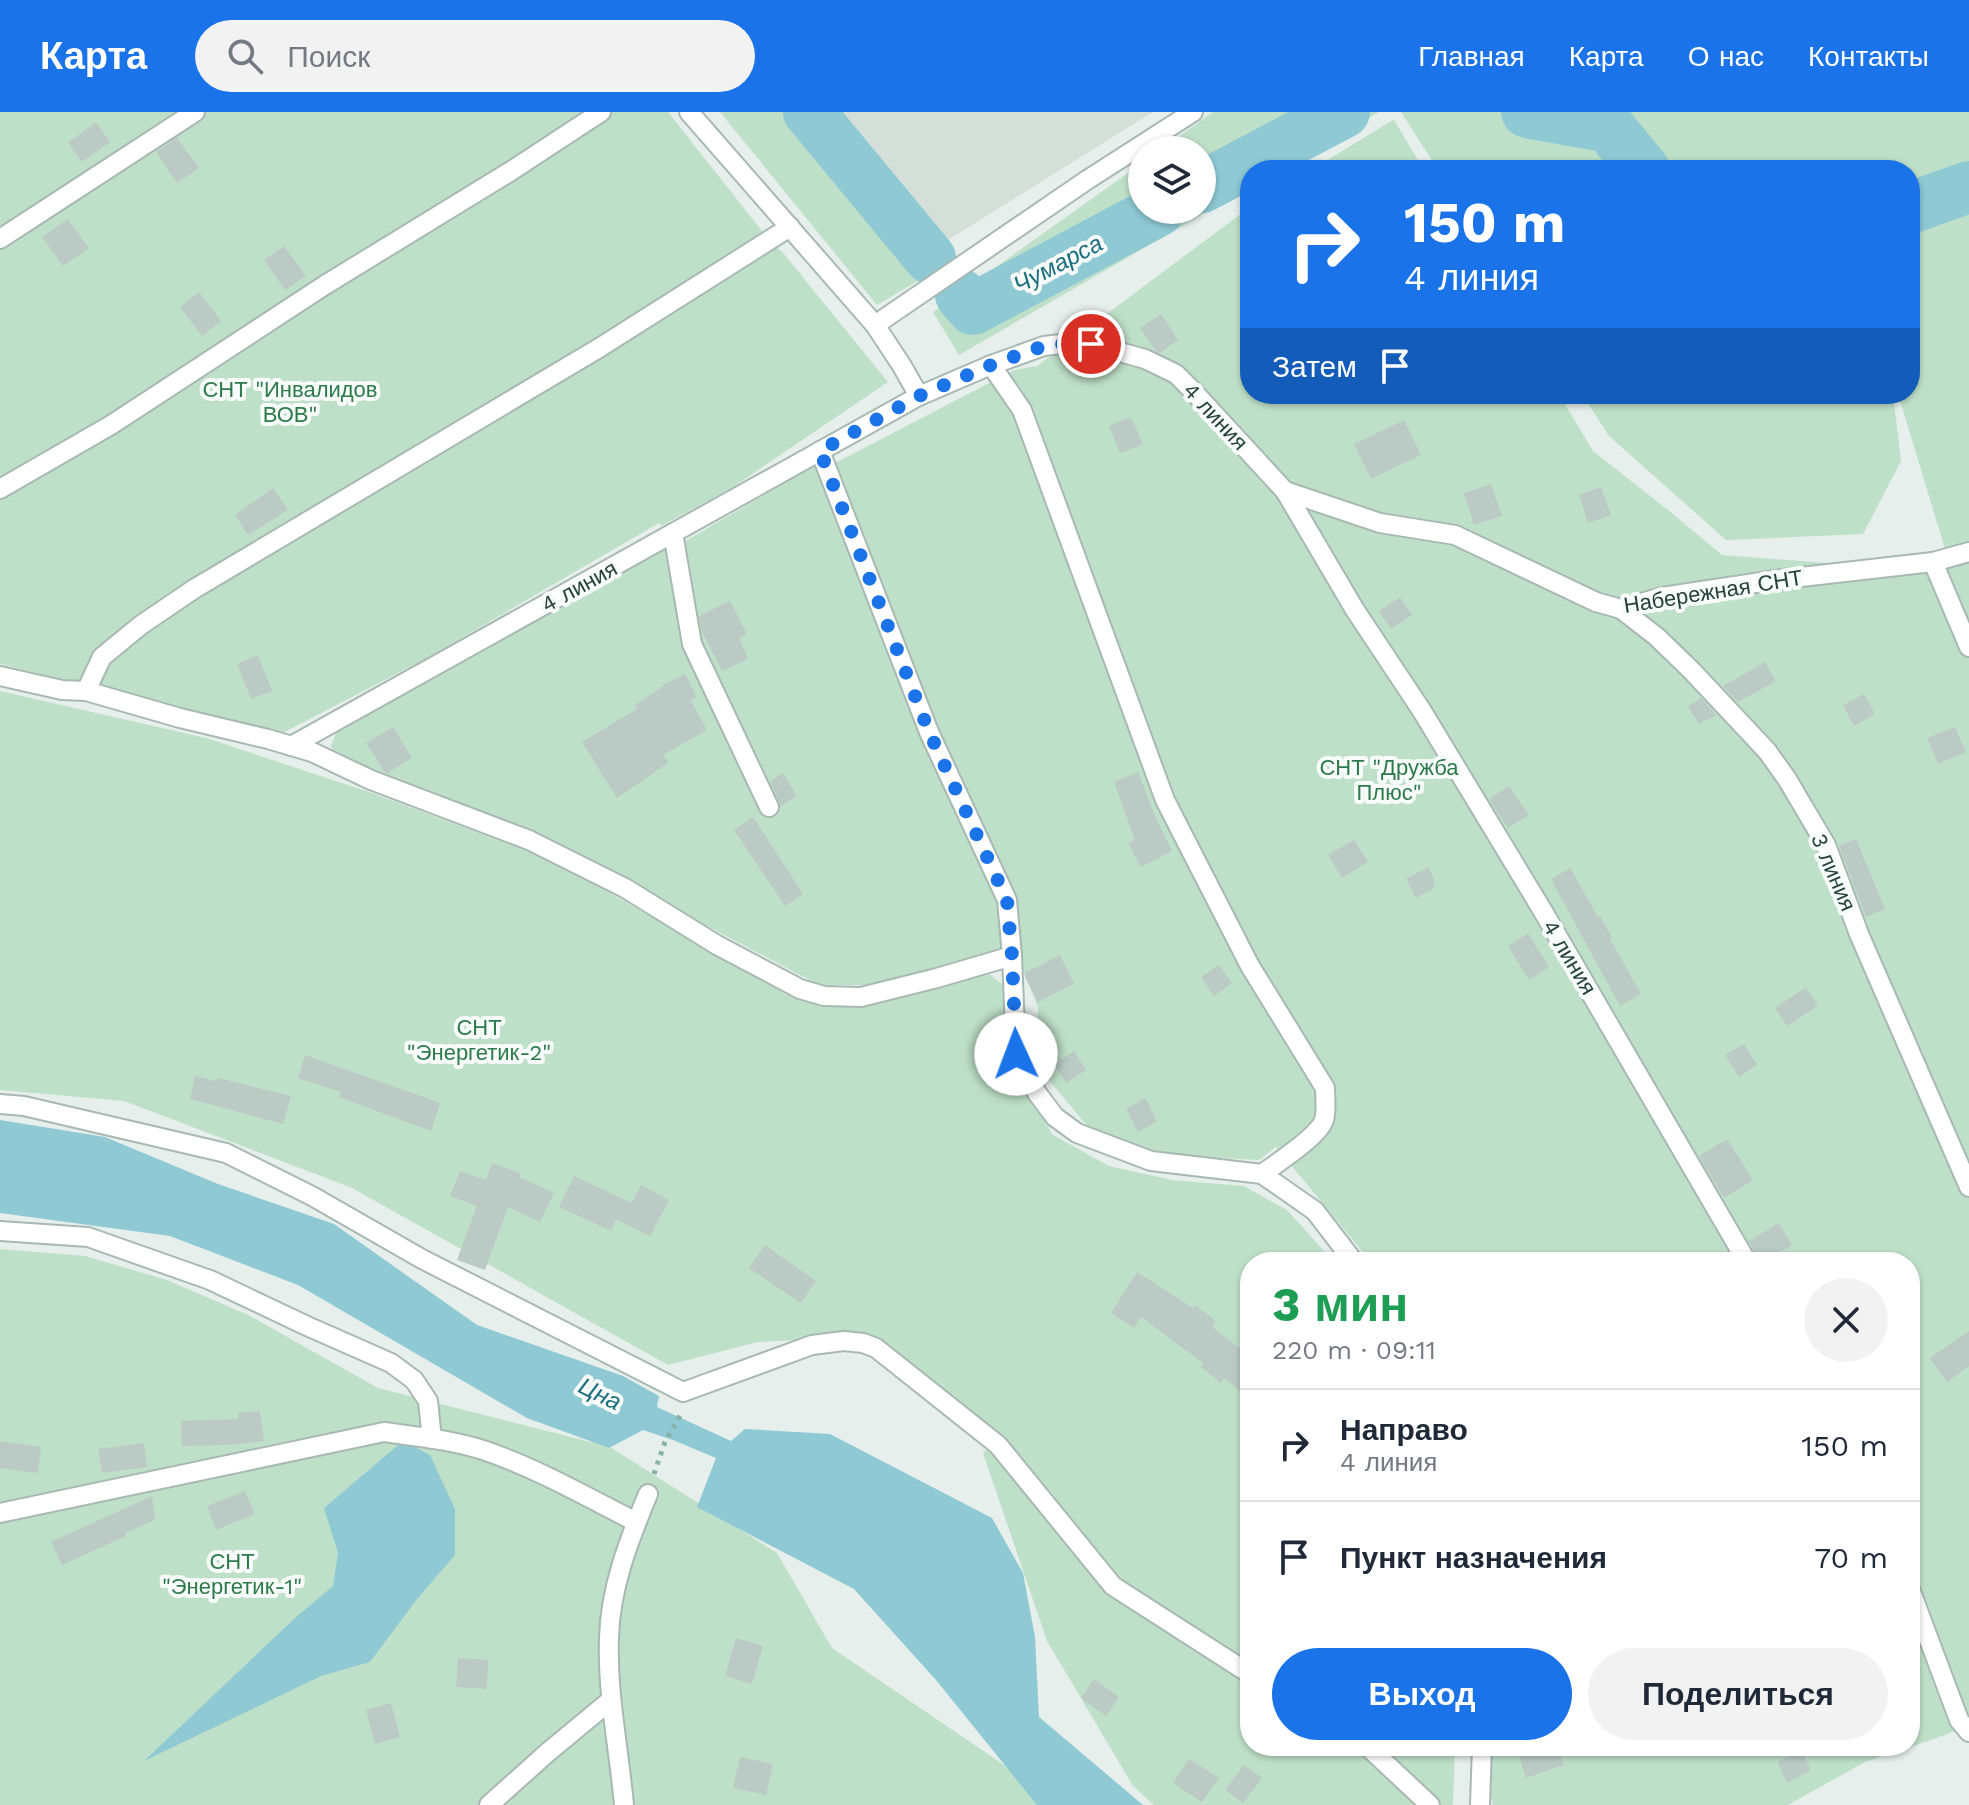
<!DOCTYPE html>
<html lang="ru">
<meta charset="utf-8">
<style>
:root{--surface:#fff;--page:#f2f2f3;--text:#1f2937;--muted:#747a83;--line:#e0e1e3;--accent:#1a73e8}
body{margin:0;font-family:"Work Sans",sans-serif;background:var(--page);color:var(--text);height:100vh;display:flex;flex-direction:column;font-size:30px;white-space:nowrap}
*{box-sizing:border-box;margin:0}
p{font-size:26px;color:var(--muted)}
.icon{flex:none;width:44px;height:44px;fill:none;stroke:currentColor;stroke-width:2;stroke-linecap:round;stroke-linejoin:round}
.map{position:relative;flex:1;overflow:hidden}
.sheet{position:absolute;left:1240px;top:1140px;width:680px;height:504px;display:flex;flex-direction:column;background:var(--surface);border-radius:32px;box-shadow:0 2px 6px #0004}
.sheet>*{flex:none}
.banner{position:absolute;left:1240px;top:48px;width:680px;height:244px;border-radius:32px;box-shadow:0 2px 6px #0004;background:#1a73e8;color:#fff;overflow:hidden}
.buttons{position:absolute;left:1128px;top:24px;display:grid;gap:16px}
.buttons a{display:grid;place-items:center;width:88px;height:88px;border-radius:50%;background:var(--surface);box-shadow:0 2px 6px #0004;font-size:40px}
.pin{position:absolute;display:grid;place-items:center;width:68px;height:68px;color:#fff;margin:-34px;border:4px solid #fff;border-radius:50%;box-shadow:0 2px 8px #0007}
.me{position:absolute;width:88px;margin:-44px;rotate:358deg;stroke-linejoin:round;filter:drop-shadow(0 0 6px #0008)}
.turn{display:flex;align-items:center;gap:28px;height:168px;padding:0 32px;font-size:36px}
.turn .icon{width:104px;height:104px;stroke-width:2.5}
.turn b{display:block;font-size:56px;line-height:68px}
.then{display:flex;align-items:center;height:76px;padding:0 32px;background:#0003;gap:16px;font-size:30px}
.round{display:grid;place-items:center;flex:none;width:84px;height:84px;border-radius:42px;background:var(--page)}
.headline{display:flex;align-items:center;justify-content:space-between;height:136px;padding:0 32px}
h1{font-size:48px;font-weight:700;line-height:60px;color:#1e9e55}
.primary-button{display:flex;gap:16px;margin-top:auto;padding:16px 32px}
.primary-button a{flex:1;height:92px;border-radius:48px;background:var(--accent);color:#fff;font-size:32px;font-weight:700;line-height:92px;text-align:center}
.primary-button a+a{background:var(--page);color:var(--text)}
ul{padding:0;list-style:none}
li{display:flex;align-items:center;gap:24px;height:112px;padding:0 32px;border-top:2px solid var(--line)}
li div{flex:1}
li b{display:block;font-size:30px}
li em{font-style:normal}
header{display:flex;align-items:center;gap:48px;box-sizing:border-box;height:112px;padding:0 40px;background:var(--accent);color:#fff}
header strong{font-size:38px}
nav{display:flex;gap:44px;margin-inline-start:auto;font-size:28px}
.search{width:560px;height:72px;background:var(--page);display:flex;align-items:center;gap:20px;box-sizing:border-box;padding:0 28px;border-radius:44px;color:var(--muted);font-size:30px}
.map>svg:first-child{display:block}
</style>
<header>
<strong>Карта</strong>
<div class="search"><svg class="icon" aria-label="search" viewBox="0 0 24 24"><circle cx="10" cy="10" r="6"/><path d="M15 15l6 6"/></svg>Поиск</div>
<nav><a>Главная</a><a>Карта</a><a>О нас</a><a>Контакты</a></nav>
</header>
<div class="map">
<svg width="1969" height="1693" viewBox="0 0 1969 1693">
<rect width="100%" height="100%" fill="#e6efeb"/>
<path fill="#d4dfda" d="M836 0H1153L943 131Z"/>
<g fill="#bfe0c8">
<path d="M0 0H668L762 119 784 142 888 270 730 377 661 414 659 411 427 546 275 625 114 580 0 552Z"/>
<path d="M720 0H825L948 151 877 193Z"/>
<path d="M1213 0H1379L1279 58H1250V75L959 243 933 200 1142 51V98H1202V38H1160Z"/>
<path d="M1401 0H1969V95L1910 108V58H1438Z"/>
<path d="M1394 8 1424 58H1311L1393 8Z"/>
<path d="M1250 95V282H1559L1593 339 1673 402 1722 443 1839 452 1894 450 1945 437 1898 282H1910V110L1969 99V1613L1934 1627 1865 1650 1788 1693H1493L1489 1675 1492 1634H1910V1150H1371L1276 1035 1259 1048 1152 1043 1093 1021 1049 968 1035 943 1038 895 1017 845 998 842 869 873H819L508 709 410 674 337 645 331 634 338 616 662 434 667 440 815 353 818 360 1014 258 1037 254Z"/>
<path d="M1582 282H1893L1901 349 1863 422 1726 428 1609 324Z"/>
<path d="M0 579 206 626 369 680 555 749 787 883 844 891 877 890 989 862 1007 876V949L1053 1023 1109 1054 1172 1068 1244 1074 1287 1098 1334 1150H1250V1634H1455L1453 1693H1154L1133 1674 1047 1529 983 1341 995 1330 869 1225 758 1230 668 1253 352 1076 124 989 0 978Z"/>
<path d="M0 1137 85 1144 167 1168 248 1203 378 1276 610 1335 777 1441 832 1536 1048 1683 1049 1693H0Z"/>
</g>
<g fill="#8ec9d4">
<path d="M0 1008 105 1025 218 1072 334 1112 477 1213 623 1264 659 1284 657 1295 731 1329 745 1317 830 1322 992 1406 1023 1461 1035 1525 1039 1605 1143 1693H1037L936 1568 854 1477 697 1395 716 1346 673 1328 643 1318 609 1336 527 1306 298 1173 170 1124 0 1101Z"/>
<path d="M403 1329 430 1343 455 1397V1443L417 1487 370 1550 321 1564 144 1649 294 1507 333 1474 338 1441 324 1396Z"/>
</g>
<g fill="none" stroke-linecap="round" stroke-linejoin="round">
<g stroke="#8ec9d4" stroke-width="52">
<path d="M809 0 930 146"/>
<path d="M1527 0 1609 15 1644 58"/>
<path d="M1202 75 1344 0"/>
<path d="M1910 96 1969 75"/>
<path d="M961 183 973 197 1159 98"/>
</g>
</g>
<g fill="#bbcac4">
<path d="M96 10 110 30 82 50 68 31Z"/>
<path d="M177 26 199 56 177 71 156 40Z"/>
<path d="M68 107 89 136 63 154 42 125Z"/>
<path d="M284 134 306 164 285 178 264 148Z"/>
<path d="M199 180 221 209 202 224 180 195Z"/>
<path d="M1161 202 1178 228 1160 241 1156 239 1140 216Z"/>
<path d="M1131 305 1143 332 1120 341 1109 314Z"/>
<path d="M1404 308 1421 343 1371 367 1354 332Z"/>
<path d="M1491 372 1502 404 1474 413 1464 381Z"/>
<path d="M1601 375 1611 403 1588 411 1579 383Z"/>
<path d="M273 376 288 398 248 423 235 403Z"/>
<path d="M1400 485 1412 503 1391 517 1379 499Z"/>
<path d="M730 489 747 522 739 526 748 547 722 559 702 520 699 504Z"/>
<path d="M258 543 272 579 251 587 237 552Z"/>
<path d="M1765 550 1776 569 1738 590 1723 574Z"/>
<path d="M685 562 697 585 690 588 707 618 663 643 668 651 617 686 582 630 637 597 635 593 664 574 663 573Z"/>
<path d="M1864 582 1875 602 1854 614 1843 593Z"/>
<path d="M1701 586 1716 603 1699 612 1688 594Z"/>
<path d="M393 615 412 646 387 661 385 660 366 631Z"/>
<path d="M1955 615 1966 640 1938 652 1927 626Z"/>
<path d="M1138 660 1155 704 1172 739 1141 755 1128 731 1135 728 1114 670Z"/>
<path d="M783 661 797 684 781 694 770 669Z"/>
<path d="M1509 674 1529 703 1508 716 1489 687Z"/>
<path d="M753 705 803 782 785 794 734 718Z"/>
<path d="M1856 727 1885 797 1866 805 1839 734Z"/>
<path d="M1354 728 1368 750 1342 766 1328 743Z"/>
<path d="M1428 755 1434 767V776L1416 786 1406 767Z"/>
<path d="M1570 756 1598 805 1600 804 1612 825 1610 827 1641 882 1620 894 1551 767Z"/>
<path d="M1528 821 1549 855 1529 868 1508 834Z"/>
<path d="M1060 843 1074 872 1038 890 1025 865V861Z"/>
<path d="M1219 853 1232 871 1214 884 1201 865Z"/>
<path d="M1806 875 1818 894 1787 914 1775 896Z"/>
<path d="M1744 932 1757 953 1739 965 1725 943Z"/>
<path d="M1074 939 1086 958 1066 971 1054 952Z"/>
<path d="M305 943 440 991 431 1019 339 985 341 980 298 966Z"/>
<path d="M195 964 217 969 218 966 291 984 283 1012 190 987Z"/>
<path d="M1145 986 1157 1009 1138 1020 1126 997Z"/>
<path d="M1727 1027 1753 1068 1724 1086 1699 1044Z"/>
<path d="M492 1051 520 1061 519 1065 554 1081 540 1110 508 1095 485 1158 457 1148 477 1094 450 1084 460 1059 486 1068Z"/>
<path d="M574 1064 632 1091 641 1073 669 1088 650 1124 616 1107 611 1119 559 1095Z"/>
<path d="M1779 1111 1792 1133 1763 1150H1759L1749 1129Z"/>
<path d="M765 1133 816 1169 801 1191 749 1156Z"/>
<path d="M1137 1160 1193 1196 1195 1193 1216 1209 1212 1215 1250 1244V1287L1224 1266 1221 1271 1201 1255 1203 1251 1141 1205 1134 1216 1111 1201Z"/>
<path d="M1969 1219V1254L1947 1270 1930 1246Z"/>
<path d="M260 1299 264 1329 230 1333 182 1334 181 1309 238 1307V1301Z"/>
<path d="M0 1329 41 1335 38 1361 0 1356Z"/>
<path d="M144 1331 147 1355 102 1361 98 1337Z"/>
<path d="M245 1379 255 1402 216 1418 207 1394Z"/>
<path d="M152 1384 155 1408 125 1421 126 1424 62 1453 51 1430Z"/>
<path d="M736 1526 763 1534 752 1572 725 1564Z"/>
<path d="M458 1546 488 1548 487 1577 456 1575Z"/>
<path d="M1094 1567 1119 1585 1106 1604 1081 1586Z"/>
<path d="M391 1591 400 1625 375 1632 366 1598Z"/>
<path d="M1516 1634H1557L1564 1653 1526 1666Z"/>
<path d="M1801 1638 1811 1658 1787 1671 1777 1650Z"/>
<path d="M740 1645 773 1652 766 1683 733 1676Z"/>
<path d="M1189 1647 1219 1666 1202 1690 1173 1671Z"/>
<path d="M1244 1653 1262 1666 1243 1691 1225 1678Z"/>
</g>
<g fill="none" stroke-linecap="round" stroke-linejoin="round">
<g stroke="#a8b8b2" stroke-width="22">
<g id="lane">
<path d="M689 0 875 213 902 254 919 284"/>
<path d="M0 127 195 0"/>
<path d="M875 213 1087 68 1193 0"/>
<path d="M820 339 929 620 1007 788 1012 844"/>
<path d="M0 377 111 313 325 173 511 59 601 0"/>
<path d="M1285 379 1380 411 1455 423 1596 490 1621 497 1662 485 1775 468 1933 450 1969 440"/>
<path d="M673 421 692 532 769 695"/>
<path d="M1933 450 1969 535"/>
<path d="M1621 497 1657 525 1692 559 1767 639 1787 667 1826 733 1859 822 1969 1075"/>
<path d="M0 564 62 578 86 579 180 606 268 627 312 640 371 668 529 728 625 776 717 833 800 877 824 884 861 885 937 866 1012 844 1016 942 1037 981 1055 1005 1077 1021 1151 1049 1262 1062C1277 1051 1319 1024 1324 1008 1327 998 1325 987 1325 976L1250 854 1165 688 1022 298 991 253"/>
<path d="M86 579 102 545 141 513 194 477 599 236 790 115"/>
<path d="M291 634 919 284 991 253 1044 234 1070 231 1091 232 1145 247 1176 262 1192 278 1285 379 1355 498 1422 599 1544 801 1747 1150"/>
<path d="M0 992 24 994 226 1041 312 1084 422 1147 683 1280 812 1233 844 1229 863 1231 876 1236 998 1333 1113 1474 1250 1562"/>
<path d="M1262 1062 1315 1099 1354 1150"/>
<path d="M0 1119 88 1125 210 1168 307 1214 391 1251 414 1268 428 1289 432 1327"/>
<path d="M0 1401 384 1320C418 1325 454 1328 486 1339 538 1357 587 1385 636 1410"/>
<path d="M1910 1477 1959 1608 1969 1620"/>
<path d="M1367 1634 1430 1693"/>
<path d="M489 1693 547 1641 611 1588"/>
<path d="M624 1693C619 1638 607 1581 609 1526 610 1476 629 1428 648 1382"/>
<path d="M1480 1693 1482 1634"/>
</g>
</g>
<path stroke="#86b3a5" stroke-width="5" stroke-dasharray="4 6" stroke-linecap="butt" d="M654 1362 665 1330 681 1302"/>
<use href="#lane" stroke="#fff" stroke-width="18"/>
</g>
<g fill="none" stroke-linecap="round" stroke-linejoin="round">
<path stroke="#1a73e8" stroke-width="14" stroke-dasharray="0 25.2" d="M1016 942 1012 844 1007 788 929 620 820 339 919 284 991 253 1044 234 1070 231 1091 232"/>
</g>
<g text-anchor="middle" stroke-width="8" stroke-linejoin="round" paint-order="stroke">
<g font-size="22" fill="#2d7a4b" stroke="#f7fbf9">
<text x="290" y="285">СНТ "Инвалидов<tspan x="290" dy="25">ВОВ"</tspan></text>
<text x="1389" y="663">СНТ "Дружба<tspan x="1389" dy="25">Плюс"</tspan></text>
<text x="479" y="923">СНТ<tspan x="479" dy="25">"Энергетик-2"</tspan></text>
<text x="232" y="1457">СНТ<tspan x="232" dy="25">"Энергетик-1"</tspan></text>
</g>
<g font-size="22" fill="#24423a" stroke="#f7fbf9">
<text transform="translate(1216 304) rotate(47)" y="8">4 линия</text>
<text transform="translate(579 474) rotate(-29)" y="8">4 линия</text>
<text transform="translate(1713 479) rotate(-9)" y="8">Набережная СНТ</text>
<text transform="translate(1834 760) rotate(67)" y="8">3 линия</text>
<text transform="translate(1570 845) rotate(59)" y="8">4 линия</text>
</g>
<g font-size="24" font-style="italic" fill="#1c6f80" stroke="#f7fbf9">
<text transform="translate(1058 152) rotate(-28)" y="8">Чумарса</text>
<text transform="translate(600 1282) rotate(26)" y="8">Цна</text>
</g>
</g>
</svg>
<div class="buttons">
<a><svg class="icon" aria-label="layers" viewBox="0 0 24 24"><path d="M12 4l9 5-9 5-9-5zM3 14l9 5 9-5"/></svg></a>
</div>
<div class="pin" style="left:1091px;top:232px;background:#d93025"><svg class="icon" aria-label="arrive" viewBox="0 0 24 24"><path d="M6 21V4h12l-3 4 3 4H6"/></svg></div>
<svg class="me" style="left:1016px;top:942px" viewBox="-20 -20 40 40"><circle r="19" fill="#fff"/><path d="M0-13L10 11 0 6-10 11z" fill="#1a73e8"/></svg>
<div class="banner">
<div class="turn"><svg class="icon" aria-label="right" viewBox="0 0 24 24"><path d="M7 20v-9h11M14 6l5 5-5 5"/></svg><div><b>150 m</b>4 линия</div></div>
<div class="then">Затем<svg class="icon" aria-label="arrive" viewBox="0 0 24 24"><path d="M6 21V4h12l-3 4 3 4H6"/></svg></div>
</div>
<section class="sheet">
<div class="headline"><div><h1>3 мин</h1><p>220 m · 09:11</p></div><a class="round"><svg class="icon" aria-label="close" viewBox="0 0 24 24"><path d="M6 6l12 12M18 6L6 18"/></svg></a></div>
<ul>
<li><svg class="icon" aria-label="right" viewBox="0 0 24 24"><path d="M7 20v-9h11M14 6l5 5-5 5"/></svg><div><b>Направо</b><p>4 линия</p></div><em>150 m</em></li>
<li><svg class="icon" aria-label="arrive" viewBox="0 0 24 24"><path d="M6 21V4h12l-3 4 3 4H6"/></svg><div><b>Пункт назначения</b></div><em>70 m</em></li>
</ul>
<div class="primary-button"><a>Выход</a><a>Поделиться</a></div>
</section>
</div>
